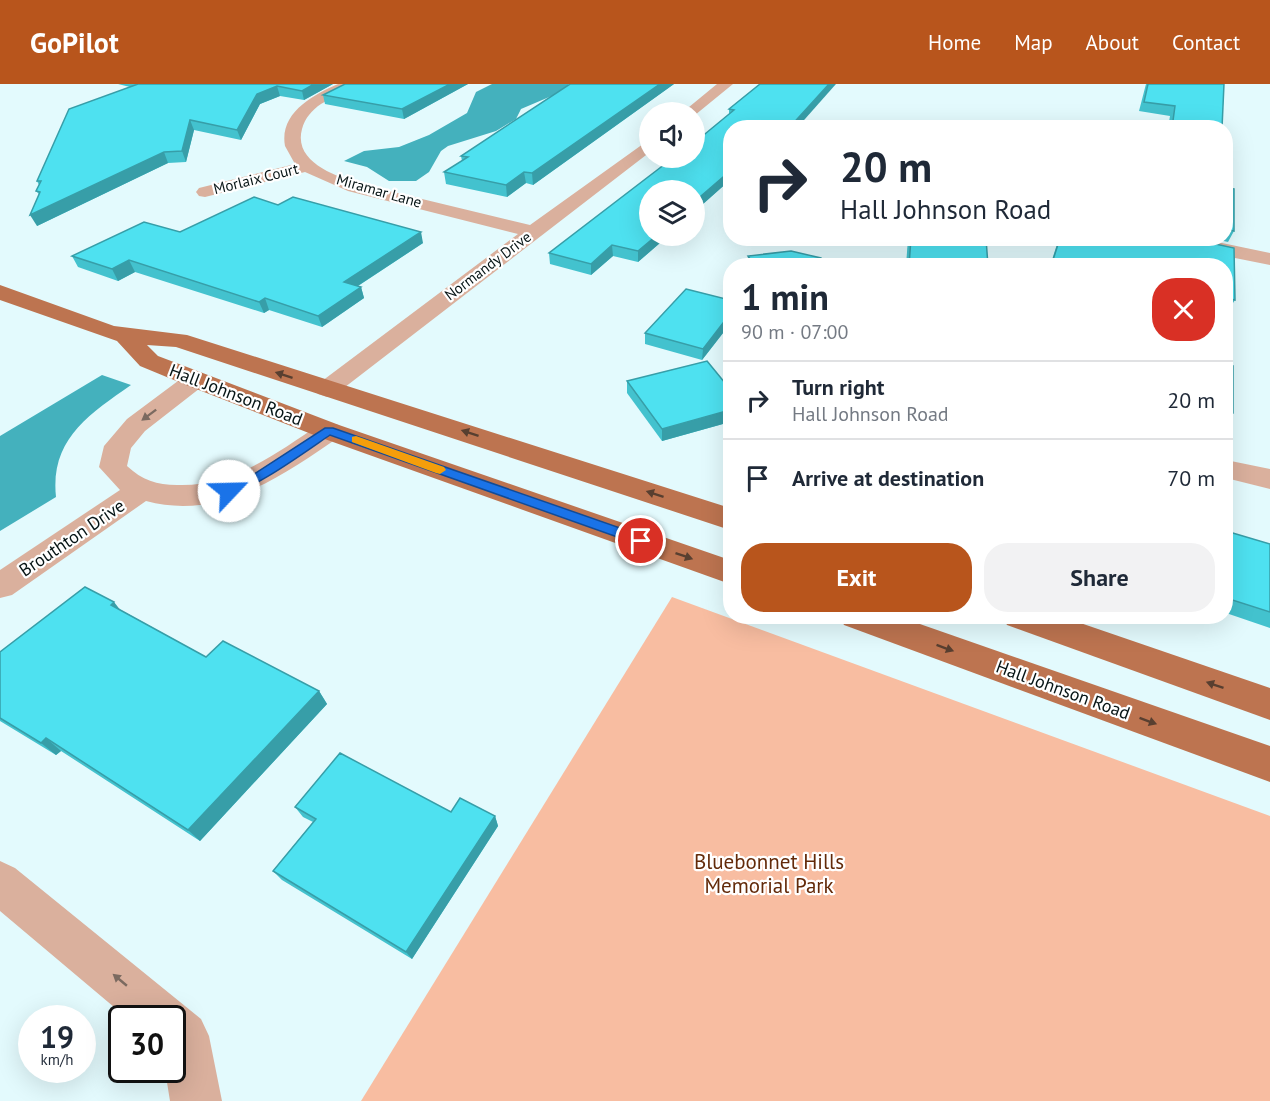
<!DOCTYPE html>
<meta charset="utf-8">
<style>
:root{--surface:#fff;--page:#f2f2f3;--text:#1f2937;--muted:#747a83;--line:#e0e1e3;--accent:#b8551c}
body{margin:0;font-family:"PT Sans",sans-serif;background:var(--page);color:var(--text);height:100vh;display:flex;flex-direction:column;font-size:22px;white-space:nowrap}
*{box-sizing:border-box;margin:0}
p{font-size:20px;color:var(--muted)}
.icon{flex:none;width:33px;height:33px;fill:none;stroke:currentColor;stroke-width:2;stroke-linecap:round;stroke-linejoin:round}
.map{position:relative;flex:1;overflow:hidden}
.drawer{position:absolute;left:723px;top:174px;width:510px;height:366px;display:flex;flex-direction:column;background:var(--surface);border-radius:24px;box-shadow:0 6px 24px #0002}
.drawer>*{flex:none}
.top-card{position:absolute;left:723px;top:36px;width:510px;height:126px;border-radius:24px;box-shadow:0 6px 24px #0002;background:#fff;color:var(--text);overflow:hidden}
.buttons{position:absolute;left:639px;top:18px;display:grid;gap:12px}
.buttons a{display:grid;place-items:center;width:66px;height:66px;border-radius:50%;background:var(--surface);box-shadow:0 6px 24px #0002;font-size:30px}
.speed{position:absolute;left:18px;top:921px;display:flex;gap:12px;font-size:30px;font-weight:700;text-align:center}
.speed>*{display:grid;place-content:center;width:78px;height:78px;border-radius:50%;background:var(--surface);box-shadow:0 6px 24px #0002;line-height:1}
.speed small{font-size:15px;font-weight:400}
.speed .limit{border:3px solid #111;border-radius:9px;background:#fff;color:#111}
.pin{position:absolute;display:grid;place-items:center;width:51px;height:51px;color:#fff;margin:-26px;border:3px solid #fff;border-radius:50%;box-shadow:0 2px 6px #0007}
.me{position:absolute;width:66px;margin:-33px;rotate:66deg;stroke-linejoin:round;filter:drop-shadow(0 0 4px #0008)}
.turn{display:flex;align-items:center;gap:21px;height:126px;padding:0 18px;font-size:27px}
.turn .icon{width:78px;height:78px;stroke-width:2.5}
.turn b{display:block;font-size:42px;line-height:51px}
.round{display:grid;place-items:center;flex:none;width:63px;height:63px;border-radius:24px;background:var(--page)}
.summary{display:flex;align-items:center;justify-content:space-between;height:102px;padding:0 18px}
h1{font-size:36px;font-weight:700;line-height:45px}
.primary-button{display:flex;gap:12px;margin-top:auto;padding:12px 18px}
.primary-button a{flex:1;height:69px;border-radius:24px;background:var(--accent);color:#fff;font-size:24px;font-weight:700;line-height:69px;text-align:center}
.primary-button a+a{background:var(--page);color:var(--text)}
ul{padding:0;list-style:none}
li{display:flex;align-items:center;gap:18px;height:78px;padding:0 18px;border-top:2px solid var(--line)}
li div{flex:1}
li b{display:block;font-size:22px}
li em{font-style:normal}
header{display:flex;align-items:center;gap:36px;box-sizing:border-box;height:84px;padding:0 30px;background:var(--accent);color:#fff}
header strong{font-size:28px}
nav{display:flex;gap:33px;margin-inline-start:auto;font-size:21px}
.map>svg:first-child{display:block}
</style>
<header>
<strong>GoPilot</strong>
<nav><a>Home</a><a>Map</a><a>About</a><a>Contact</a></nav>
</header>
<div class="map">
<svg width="1270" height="1017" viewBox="0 0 1270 1017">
<rect width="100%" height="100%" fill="#e3fafd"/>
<path fill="#f8bda1" d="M672 513 1270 732V1017H361Z"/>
<g fill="#44b1bd">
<path d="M492 0H568V5L521 25 516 35 496 47 448 62 441 67 429 88 416 97H389L367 83 344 77 364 67 399 63 429 51 467 29 476 8Z"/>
<path d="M102 291 131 301C88 331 50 356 56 413L0 447V352Z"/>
</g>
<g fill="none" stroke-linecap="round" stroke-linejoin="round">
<g fill="#dab09d" fill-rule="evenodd">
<path d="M338 0H358C350 9 332 13 321 20 312 26 305 34 302 45 293 78 336 92 360 100L530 141 650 55V68L336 310 327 313 318 310 314 305 318 300 518 150 348 107 305 88 205 113 199 112 196 108 199 104 295 80 285 62C279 29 313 11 338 0Z"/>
<path d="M717 0H733L695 31 694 28H683Z"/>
<path d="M1155 154H1198L1270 169V181L1165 160Z"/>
<path d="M195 288 204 291 208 296 204 301 145 347 131 364 127 382C142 396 157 401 177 401 233 403 275 370 319 341L329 339 339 341 343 347 339 353C282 392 220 437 146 417L12 511 0 514V486L120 406 99 383 104 362 127 335 186 291Z"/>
<path d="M1226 376 1270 385V405L1226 394Z"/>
<path d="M0 777 15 784 201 935 209 952 222 1017H170L165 986H172V934H127L0 827Z"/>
</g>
<g fill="#bd7450" fill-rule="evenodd">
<path d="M0 201 114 242 187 251 730 424V446L176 263 147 261 158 272 339 341 730 476V500L319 353 186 301 140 282 117 257 0 216Z"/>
<path d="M839 532H897L1270 662V698L844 541Z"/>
<path d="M1002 532H1060L1270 604V636L1007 541Z"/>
</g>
</g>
<g fill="#43c2ce">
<path d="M118 0H333L304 16 280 12 260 20 241 56 194 46 186 78 168 79 37 142 39 110 36 107 39 101 37 97 130 3Z"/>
<path d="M345 0H468L404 35 325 20 323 11Z"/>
<path d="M570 0H674L533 101 526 99 507 113 446 100 444 88 462 77 461 72Z"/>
<path d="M760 0 730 44V96L694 128V106L650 152H668L638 178 613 172 591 191 550 180 549 169 669 81 729 31V25Z"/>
<path d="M1146 0H1224L1222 44H1168L1170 32 1139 27Z"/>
<path d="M1226 104 1234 147 1228 158 1211 154H1226Z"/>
<path d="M278 121 423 159 358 202 361 203 364 214 322 243 269 226 264 229 135 188 118 197 78 183 72 172 180 148Z"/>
<path d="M908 154H986L988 182H906Z"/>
<path d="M1059 154H1149L1171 157 1172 154H1188L1234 164 1235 216 1227 228H1226V182H1050Z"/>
<path d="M748 172 827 182H747Z"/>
<path d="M730 216V240L702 276 645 260V249Z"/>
<path d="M627 297 730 305V338L662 357 627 309Z"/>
<path d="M1226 328 1233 329 1226 340Z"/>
<path d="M1226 447 1270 460V544L1226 529Z"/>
<path d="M121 526 206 573 319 607 327 620 200 757 61 667 56 671 0 637V568Z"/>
<path d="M295 723 451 728 495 732 498 742 412 875 282 796 273 787 313 738 303 733Z"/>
</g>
<g fill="#379ea8">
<path d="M314 0H333L304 16 302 7Z"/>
<path d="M450 0H468L404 35 402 25Z"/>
<path d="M660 0H674L533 101 532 89Z"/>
<path d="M829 0H836L797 44H789Z"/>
<path d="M277 2 280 12 260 20 241 56 237 46 257 10Z"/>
<path d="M190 36 194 46 186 78 182 67Z"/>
<path d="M164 68 168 79 37 142 30 131Z"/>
<path d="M730 87V96L694 128V118Z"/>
<path d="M524 88 526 99 507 113 506 101Z"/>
<path d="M421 148 423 159 347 209 344 198Z"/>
<path d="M656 152H668L638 178V167Z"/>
<path d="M612 161 613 172 591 191V180Z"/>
<path d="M129 176 135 188 118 197 112 185Z"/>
<path d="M361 203 364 214 322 243 318 232Z"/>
<path d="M265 214 269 226 264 229 259 218Z"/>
<path d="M730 230V240L702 276 703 265Z"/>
<path d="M730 326V338L662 357V345Z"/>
<path d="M114 518 125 532 111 521Z"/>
<path d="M319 607 327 620 200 757 188 746Z"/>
<path d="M46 654 61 667 56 671 41 659Z"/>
<path d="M495 732 498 742 412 875 406 868Z"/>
</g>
<g fill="#4ee1f0" stroke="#379ea8" stroke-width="1.5">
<path d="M138 0H314L302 7 277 2 257 10 237 46 190 36 182 67 164 68 30 131 40 108 36 107 41 97H37L69 25Z"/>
<path d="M345 0H450L402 25 323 11Z"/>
<path d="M570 0H660L532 89 524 88 506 101 444 88 468 73 461 72Z"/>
<path d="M760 0H829L789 44H730V87L694 118V106H650V152H656L638 167 612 161 591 180 549 169 665 80 669 81 678 74H694V59L734 26 729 25Z"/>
<path d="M1148 0H1224L1222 44H1172L1175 22 1144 18Z"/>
<path d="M899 42 898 44H860Z"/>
<path d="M1226 104 1234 105V147L1226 145Z"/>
<path d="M254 113 278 121 293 113 421 148 344 198 361 203 318 232 265 214 259 218 129 176 112 185 72 172 144 138 180 148Z"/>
<path d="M911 154H986L988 182H909Z"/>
<path d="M1060 154H1149L1173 157V154H1188L1234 164 1235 216 1226 214V182H1080L1053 176Z"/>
<path d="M791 167 821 174 827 182H755L748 172Z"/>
<path d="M686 205 730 216V230L703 265 645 249Z"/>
<path d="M707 277 730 305V326L662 345 627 297Z"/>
<path d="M1226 281 1233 282V329L1226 328Z"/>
<path d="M1226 447 1270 460V528L1226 514Z"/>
<path d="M85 503 114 518 111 521 206 573 223 557 319 607 188 746 46 654 41 659 0 634V568Z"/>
<path d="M340 669 451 728 460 714 495 732 406 868 273 787 316 735 295 723Z"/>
</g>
<defs><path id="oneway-solid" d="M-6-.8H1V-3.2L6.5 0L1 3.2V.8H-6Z" transform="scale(1.5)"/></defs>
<g fill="#583f30">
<use href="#oneway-solid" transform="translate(284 291) rotate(-162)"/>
<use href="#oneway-solid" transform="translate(470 349) rotate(-162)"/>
<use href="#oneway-solid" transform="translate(655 410) rotate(-162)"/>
<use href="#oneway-solid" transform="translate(684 472) rotate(19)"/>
<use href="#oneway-solid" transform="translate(945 564) rotate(20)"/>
<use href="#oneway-solid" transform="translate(1215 601) rotate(-161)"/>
<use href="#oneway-solid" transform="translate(1148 637) rotate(20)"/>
</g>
<g fill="#7b6a60">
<use href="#oneway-solid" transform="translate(149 331) rotate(143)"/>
<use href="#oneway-solid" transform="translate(120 896) rotate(-140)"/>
</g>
<path fill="#1a73e8" stroke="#114b97" stroke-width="1.5" d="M325 344H333L646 453 648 457 646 460H637L330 351C312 363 243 414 224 410V404L251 392Z"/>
<path fill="#f59e0b" d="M356 352 444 383 446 386 440 390 436 389 352 358V353Z"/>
<g text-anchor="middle" stroke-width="4.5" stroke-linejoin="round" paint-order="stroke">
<g font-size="15" fill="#061415" stroke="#fff">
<text transform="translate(256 95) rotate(-14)" y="5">Morlaix Court</text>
<text transform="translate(379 107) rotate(16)" y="5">Miramar Lane</text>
<text transform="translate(488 182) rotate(-37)" y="5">Normandy Drive</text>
</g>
<g font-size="18" fill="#061415" stroke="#fff">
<text transform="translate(236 311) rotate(21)" y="6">Hall Johnson Road</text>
<text transform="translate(72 454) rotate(-34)" y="6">Brouthton Drive</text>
<text transform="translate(1063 606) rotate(20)" y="6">Hall Johnson Road</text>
</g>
<g font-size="21" fill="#632a09" stroke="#fff">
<text x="769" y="785">Bluebonnet Hills<tspan x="769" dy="24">Memorial Park</tspan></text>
</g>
</g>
</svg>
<div class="buttons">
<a><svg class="icon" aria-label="sound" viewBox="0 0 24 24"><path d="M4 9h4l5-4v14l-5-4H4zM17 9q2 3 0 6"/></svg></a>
<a><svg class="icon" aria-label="layers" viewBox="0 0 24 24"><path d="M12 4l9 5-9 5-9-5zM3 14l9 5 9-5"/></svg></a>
</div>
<div class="speed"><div>19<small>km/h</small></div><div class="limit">30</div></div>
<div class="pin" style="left:641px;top:457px;background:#d93025"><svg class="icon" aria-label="arrive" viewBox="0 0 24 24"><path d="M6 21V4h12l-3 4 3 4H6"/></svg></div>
<svg class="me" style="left:229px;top:407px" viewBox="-20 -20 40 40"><circle r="19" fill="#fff"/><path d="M0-13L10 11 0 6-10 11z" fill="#1a73e8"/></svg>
<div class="top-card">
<div class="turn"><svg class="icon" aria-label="right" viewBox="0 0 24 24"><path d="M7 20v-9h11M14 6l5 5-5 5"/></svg><div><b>20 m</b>Hall Johnson Road</div></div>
</div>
<section class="drawer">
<div class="summary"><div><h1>1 min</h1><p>90 m · 07:00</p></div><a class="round" style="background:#d93025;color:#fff"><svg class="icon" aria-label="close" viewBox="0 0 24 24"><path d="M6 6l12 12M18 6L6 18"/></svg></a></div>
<ul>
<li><svg class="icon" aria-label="right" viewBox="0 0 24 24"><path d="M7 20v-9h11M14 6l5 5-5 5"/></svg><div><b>Turn right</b><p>Hall Johnson Road</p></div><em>20 m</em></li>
<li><svg class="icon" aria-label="arrive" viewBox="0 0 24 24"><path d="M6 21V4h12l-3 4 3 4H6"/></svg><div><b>Arrive at destination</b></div><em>70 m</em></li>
</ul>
<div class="primary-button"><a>Exit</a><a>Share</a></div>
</section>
</div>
